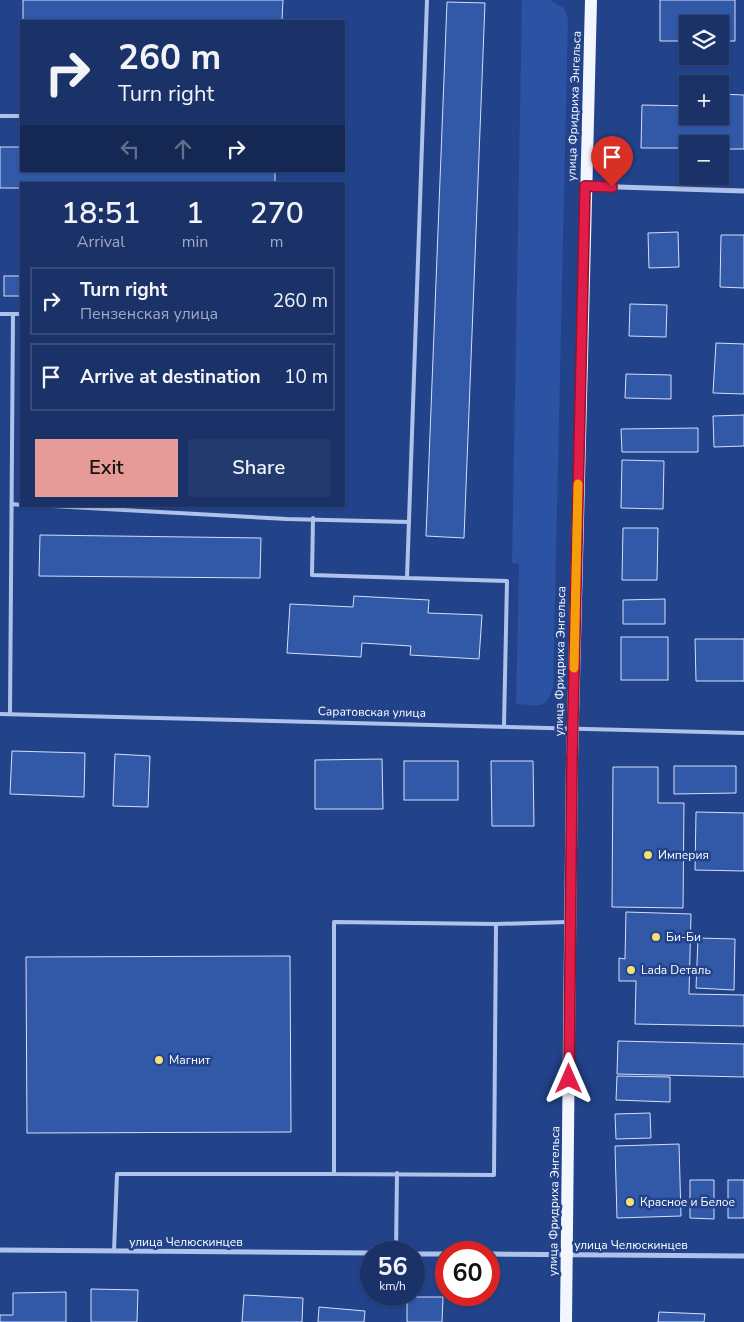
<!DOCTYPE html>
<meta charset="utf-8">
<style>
:root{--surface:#1a3268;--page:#233a6e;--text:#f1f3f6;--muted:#9faac0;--line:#384d7c;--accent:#e69b98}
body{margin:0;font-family:"Nunito Sans",sans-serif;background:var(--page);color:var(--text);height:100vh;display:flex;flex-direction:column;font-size:19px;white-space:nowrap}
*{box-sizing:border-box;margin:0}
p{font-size:16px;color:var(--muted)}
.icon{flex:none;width:28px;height:28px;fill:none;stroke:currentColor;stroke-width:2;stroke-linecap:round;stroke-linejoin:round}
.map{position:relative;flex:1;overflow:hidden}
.sheet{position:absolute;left:20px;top:182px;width:325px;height:325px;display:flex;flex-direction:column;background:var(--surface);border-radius:0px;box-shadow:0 1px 4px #0004,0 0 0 1px var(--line)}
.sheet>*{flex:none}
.banner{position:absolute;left:20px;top:20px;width:325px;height:152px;border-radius:0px;box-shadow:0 1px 4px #0004,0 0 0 1px var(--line);background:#1a3268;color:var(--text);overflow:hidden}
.buttons{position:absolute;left:679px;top:15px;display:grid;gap:10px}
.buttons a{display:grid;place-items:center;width:50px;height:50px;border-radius:0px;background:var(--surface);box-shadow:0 1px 4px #0004,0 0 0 1px var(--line);font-size:25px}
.speed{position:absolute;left:360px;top:1241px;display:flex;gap:10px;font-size:25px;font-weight:700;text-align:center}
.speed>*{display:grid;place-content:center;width:65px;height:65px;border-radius:50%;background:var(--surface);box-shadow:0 1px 4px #0004,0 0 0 1px var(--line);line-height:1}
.speed small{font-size:12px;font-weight:400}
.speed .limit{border:8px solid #d22;background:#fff;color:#111}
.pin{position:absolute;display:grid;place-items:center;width:42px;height:42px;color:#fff;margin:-51px -21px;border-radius:50% 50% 50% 0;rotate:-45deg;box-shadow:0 0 5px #0007}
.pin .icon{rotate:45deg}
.me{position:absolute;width:55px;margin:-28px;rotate:0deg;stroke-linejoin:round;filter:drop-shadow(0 0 4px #0008)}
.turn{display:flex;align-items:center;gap:18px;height:105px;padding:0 15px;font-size:22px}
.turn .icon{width:65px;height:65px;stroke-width:2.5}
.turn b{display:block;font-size:35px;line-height:42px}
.lanes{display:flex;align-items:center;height:48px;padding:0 15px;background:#0003;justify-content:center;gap:25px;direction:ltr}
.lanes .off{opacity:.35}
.eta{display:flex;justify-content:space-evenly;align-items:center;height:85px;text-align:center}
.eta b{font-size:30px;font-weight:600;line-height:35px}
.action{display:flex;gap:10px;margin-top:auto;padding:10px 15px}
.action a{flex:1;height:58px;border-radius:0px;background:var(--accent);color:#111;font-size:20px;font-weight:600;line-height:58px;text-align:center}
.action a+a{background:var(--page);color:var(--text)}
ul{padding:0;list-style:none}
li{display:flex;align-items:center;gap:15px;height:68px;margin:0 10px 8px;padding:0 5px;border:2px solid var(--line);border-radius:0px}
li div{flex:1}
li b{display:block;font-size:19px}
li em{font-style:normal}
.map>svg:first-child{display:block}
</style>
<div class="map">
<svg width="744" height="1322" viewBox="0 0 744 1322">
<rect width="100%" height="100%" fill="#22428a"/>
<path fill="#2c52a3" d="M522 0H550L564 8 568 19 553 687C546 711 539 705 516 704L519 564 512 563Z"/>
<g fill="#3258a8" stroke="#d4dff8">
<path d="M23 0H283L282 21H23Z"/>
<path d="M660 0H735V41H720V24H688V41H660Z"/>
<path d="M447 2 485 3 464 538 426 536Z"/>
<path d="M720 94 744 95V149H720V144H688V148H641L642 105 688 106V116H720Z"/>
<path d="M0 147H21V171H275V184H21V188H0Z"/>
<path d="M678 232 679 267 649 268 648 233Z"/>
<path d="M721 235H744V288L720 287Z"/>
<rect x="4" y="276" width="17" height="20"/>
<path d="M630 304 667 305 666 337 629 336Z"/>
<path d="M716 343 744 344V394L713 393Z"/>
<path d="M626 374 671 375V399L625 398Z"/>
<path d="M744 415V446L714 447 713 416Z"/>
<path d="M698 428V452H622L621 429Z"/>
<path d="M622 460 664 461 663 509 621 508Z"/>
<path d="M623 528H658L657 580H622Z"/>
<path d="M40 535 261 538 260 578 39 576Z"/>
<path d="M354 596 429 600 428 613 482 615 479 659 410 655 411 646 362 643 361 657 287 653 290 604 353 607Z"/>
<path d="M665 599V624H623V600Z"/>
<rect x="621" y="637" width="47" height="43"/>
<path d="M695 639H744V681H696Z"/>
<path d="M12 751 85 753 84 797 10 794Z"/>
<path d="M115 754 150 756 148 807 113 806Z"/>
<path d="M382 759 383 809H315V760Z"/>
<rect x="404" y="761" width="54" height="39"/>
<path d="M491 761H533L534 826H492Z"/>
<path d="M674 766H736V793L674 794Z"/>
<path d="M613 767H658V803H684L683 908 612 907Z"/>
<path d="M696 812 744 813V871L695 870Z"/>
<path d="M626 912 691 914 689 994 744 995V1026L635 1024 636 981H619V958L625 959Z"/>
<path d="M698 938 735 939 734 990 696 988Z"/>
<path d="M290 956 291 1132 27 1133 26 957Z"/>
<path d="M618 1041 744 1044V1077L617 1074Z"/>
<path d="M617 1076 670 1077V1102L616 1100Z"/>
<path d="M650 1113 651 1138 616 1139 615 1114Z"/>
<path d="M679 1144 681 1216 617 1218 615 1146Z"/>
<path d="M690 1180H714V1219L690 1218Z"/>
<rect x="728" y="1180" width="16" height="38"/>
<path d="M91 1289 138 1290 137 1322H91Z"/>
<path d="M66 1292V1322H0V1315H13V1293Z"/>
<path d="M244 1295 303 1298 302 1322H242Z"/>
<path d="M407 1297H443L442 1322H407Z"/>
<path d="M319 1307 365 1311 364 1322H318Z"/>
<path d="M659 1312 705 1314 704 1322H658Z"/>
</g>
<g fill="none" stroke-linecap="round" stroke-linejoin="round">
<g stroke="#afc2eb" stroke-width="4">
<path d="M427 0 407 578 507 581 504 725"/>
<path d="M0 116H21"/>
<path d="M0 314H13L10 714"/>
<path d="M13 314H21"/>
<path d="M12 504 21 505"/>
<path d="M51 506 287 519 409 522"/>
<path d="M313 518 312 575 407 578"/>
<path d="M0 714 744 733"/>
<path d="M496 924 494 1175 334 1174V922L496 924 568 922"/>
<path d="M114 1251 117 1174H334"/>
<path d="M396 1252 397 1173"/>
</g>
<g stroke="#afc2eb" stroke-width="5">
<path d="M587 186 744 191"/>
<path d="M0 1250 371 1253"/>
<path d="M414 1254H446"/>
<path d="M489 1254 744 1256"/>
</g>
<path stroke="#f3f6fe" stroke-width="12" d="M566 1322 572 759 591 0"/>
</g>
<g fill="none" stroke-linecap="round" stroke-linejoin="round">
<g stroke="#92132f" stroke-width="12">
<path id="route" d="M569 1079 572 759 585 186 612 187"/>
</g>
<use href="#route" stroke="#e11d48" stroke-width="9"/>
<path stroke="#f59e0b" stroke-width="9" d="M574 668 578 484"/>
</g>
<g fill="#f7e171" stroke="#22428a" stroke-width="2">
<circle cx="648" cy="855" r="5"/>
<circle cx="656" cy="937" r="5"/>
<circle cx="631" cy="970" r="5"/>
<circle cx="159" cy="1060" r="5"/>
<circle cx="630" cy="1202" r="5"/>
</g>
<g text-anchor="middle" stroke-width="5" stroke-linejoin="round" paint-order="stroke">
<g font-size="12" fill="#fff" stroke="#22428a">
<text transform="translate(574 106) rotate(-88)" y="4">улица Фридриха Энгельса</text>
<text transform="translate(560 661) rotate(-89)" y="4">улица Фридриха Энгельса</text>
<text transform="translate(372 712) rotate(1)" y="4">Саратовская улица</text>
<text transform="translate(554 1201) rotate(-89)" y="4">улица Фридриха Энгельса</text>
<text x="186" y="1246">улица Челюскинцев</text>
<text x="631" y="1249">улица Челюскинцев</text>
</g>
<g font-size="12" fill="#fff" stroke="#22428a" text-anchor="start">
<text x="658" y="859">Империя</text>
<text x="666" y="941">Би-Би</text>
<text x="641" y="974">Lada Dеталь</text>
<text x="169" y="1064">Магнит</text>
<text x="640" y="1206">Красное и Белое</text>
</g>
</g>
</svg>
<div class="buttons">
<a><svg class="icon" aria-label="layers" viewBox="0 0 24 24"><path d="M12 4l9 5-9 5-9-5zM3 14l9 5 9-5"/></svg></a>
<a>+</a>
<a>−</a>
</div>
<div class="speed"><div>56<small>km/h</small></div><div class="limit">60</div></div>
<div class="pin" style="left:612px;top:187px;background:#d93025"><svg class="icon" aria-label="arrive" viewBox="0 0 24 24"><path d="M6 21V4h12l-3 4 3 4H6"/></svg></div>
<svg class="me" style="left:569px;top:1079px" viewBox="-20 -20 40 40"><path d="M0-17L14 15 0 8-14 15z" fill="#e11d48" stroke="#fff" stroke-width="4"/></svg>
<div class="banner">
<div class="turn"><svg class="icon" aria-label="right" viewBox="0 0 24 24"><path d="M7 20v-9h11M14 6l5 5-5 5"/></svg><div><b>260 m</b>Turn right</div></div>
<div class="lanes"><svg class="icon off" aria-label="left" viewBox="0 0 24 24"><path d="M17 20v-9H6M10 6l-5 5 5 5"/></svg><svg class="icon off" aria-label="ahead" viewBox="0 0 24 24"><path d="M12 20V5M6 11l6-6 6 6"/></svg><svg class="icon" aria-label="right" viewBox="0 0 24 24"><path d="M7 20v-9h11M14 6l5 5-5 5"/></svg></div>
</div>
<section class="sheet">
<div class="eta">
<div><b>18:51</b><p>Arrival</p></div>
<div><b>1</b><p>min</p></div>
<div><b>270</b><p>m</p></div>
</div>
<ul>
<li><svg class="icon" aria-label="right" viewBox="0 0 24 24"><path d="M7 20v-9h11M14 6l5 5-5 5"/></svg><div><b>Turn right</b><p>Пензенская улица</p></div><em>260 m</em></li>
<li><svg class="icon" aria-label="arrive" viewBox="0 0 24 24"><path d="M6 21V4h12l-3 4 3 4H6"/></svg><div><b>Arrive at destination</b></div><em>10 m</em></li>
</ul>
<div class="action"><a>Exit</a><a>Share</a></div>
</section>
</div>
